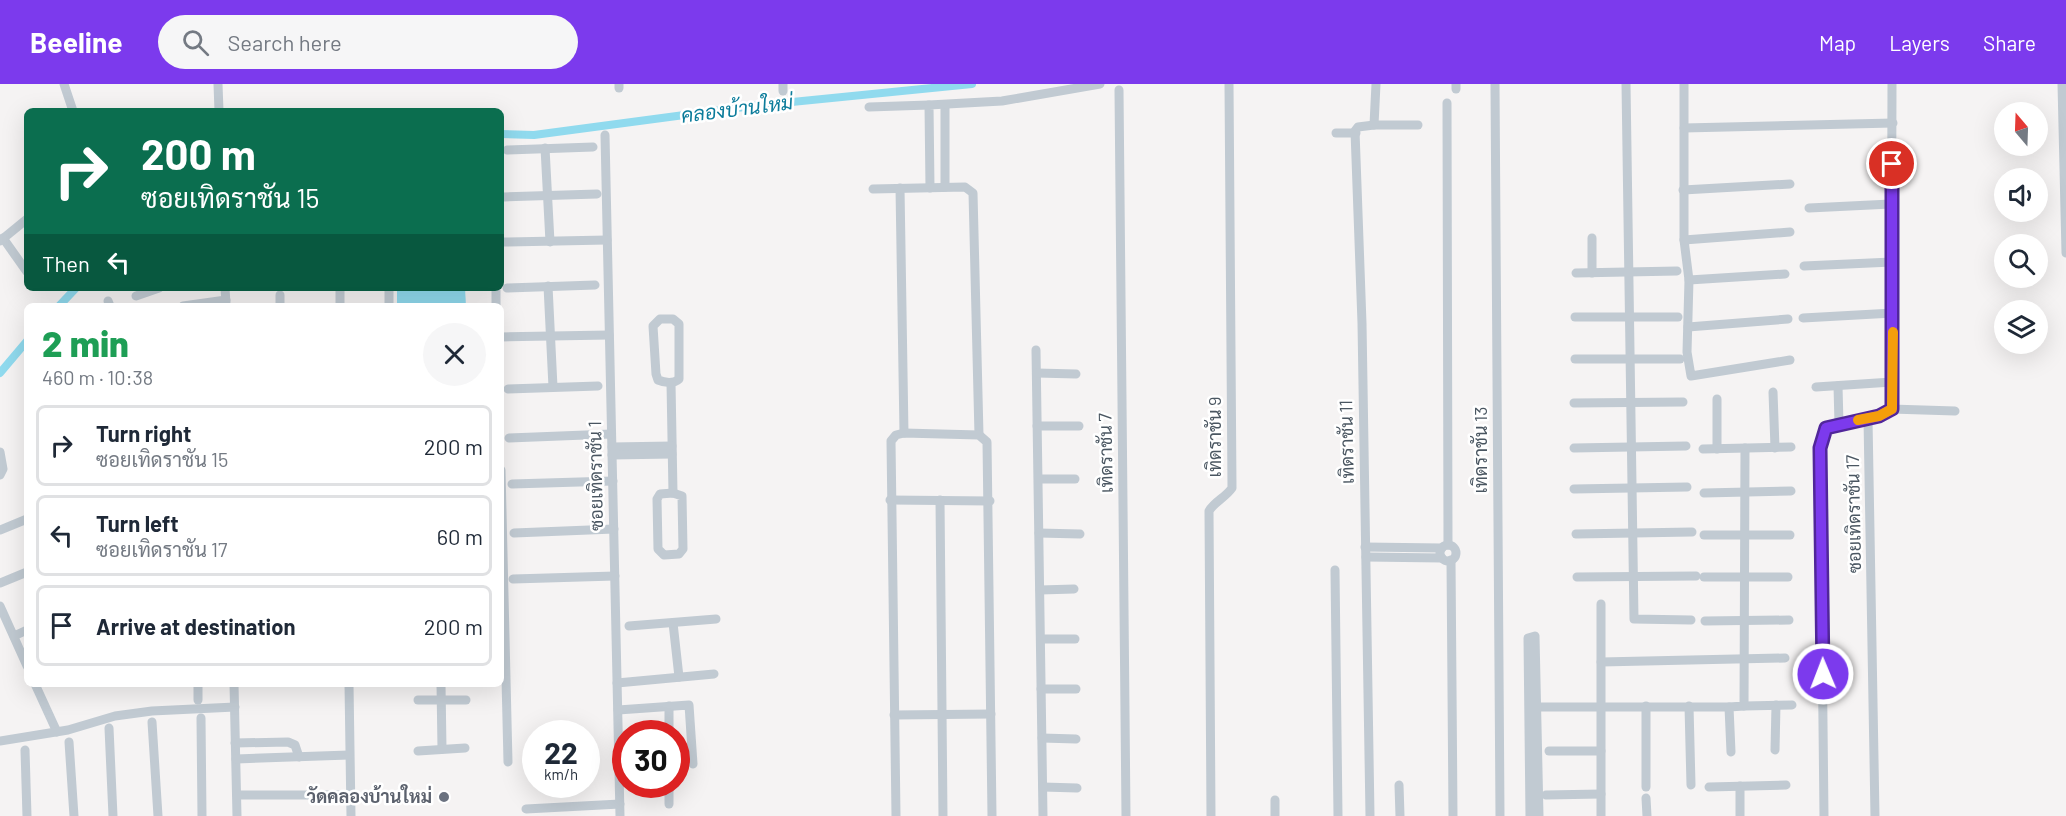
<!DOCTYPE html>
<meta charset="utf-8">
<style>
:root{--surface:#fff;--page:#f6f6f7;--text:#1f2937;--muted:#747a83;--line:#e0e1e3;--accent:#7c3aed}
body{margin:0;font-family:Barlow,Sarabun,sans-serif;background:var(--page);color:var(--text);height:100vh;display:flex;flex-direction:column;font-size:22px;white-space:nowrap}
*{box-sizing:border-box;margin:0}
p{font-size:20px;color:var(--muted)}
.icon{flex:none;width:33px;height:33px;fill:none;stroke:currentColor;stroke-width:2;stroke-linecap:round;stroke-linejoin:round}
.map{position:relative;flex:1;overflow:hidden}
.sheet{position:absolute;left:24px;top:219px;width:480px;height:384px;display:flex;flex-direction:column;background:var(--surface);border-radius:9px;box-shadow:0 6px 24px #0002}
.sheet>*{flex:none}
.banner{position:absolute;left:24px;top:24px;width:480px;height:183px;border-radius:9px;box-shadow:0 6px 24px #0002;background:#0b6e4f;color:#fff;overflow:hidden}
.needle{width:39px;rotate:341deg}
.tools{position:absolute;left:1994px;top:18px;display:grid;gap:12px}
.tools a{display:grid;place-items:center;width:54px;height:54px;border-radius:50%;background:var(--surface);box-shadow:0 6px 24px #0002;font-size:30px}
.speed{position:absolute;left:522px;top:636px;display:flex;gap:12px;font-size:30px;font-weight:700;text-align:center}
.speed>*{display:grid;place-content:center;width:78px;height:78px;border-radius:50%;background:var(--surface);box-shadow:0 6px 24px #0002;line-height:1}
.speed small{font-size:15px;font-weight:400}
.speed .limit{border:9px solid #d22;background:#fff;color:#111}
.pin{position:absolute;display:grid;place-items:center;width:51px;height:51px;color:#fff;margin:-26px;border:3px solid #fff;border-radius:50%;box-shadow:0 2px 6px #0007}
.me{position:absolute;width:66px;margin:-33px;rotate:359deg;stroke-linejoin:round;filter:drop-shadow(0 0 4px #0008)}
.turn{display:flex;align-items:center;gap:21px;height:126px;padding:0 18px;font-size:27px}
.turn .icon{width:78px;height:78px;stroke-width:2.5}
.turn b{display:block;font-size:42px;line-height:51px}
.then{display:flex;align-items:center;height:57px;padding:0 18px;background:#0003;gap:12px;font-size:22px}
.round{display:grid;place-items:center;flex:none;width:63px;height:63px;border-radius:32px;background:var(--page)}
.summary{display:flex;align-items:center;justify-content:space-between;height:102px;padding:0 18px}
h1{font-size:36px;font-weight:800;line-height:45px;color:#1e9e55}
ul{padding:0;list-style:none}
li{display:flex;align-items:center;gap:18px;height:81px;margin:0 12px 9px;padding:0 6px;border:3px solid var(--line);border-radius:9px}
li div{flex:1}
li b{display:block;font-size:22px}
li em{font-style:normal}
header{display:flex;align-items:center;gap:36px;box-sizing:border-box;height:84px;padding:0 30px;background:var(--accent);color:#fff}
header strong{font-size:28px}
nav{display:flex;gap:33px;margin-inline-start:auto;font-size:21px}
.search{width:420px;height:54px;background:var(--page);display:flex;align-items:center;gap:15px;box-sizing:border-box;padding:0 21px;border-radius:33px;color:var(--muted);font-size:22px}
.map>svg:first-child{display:block}
</style>
<header>
<strong>Beeline</strong>
<div class="search"><svg class="icon" aria-label="search" viewBox="0 0 24 24"><circle cx="10" cy="10" r="6"/><path d="M15 15l6 6"/></svg>Search here</div>
<nav><a>Map</a><a>Layers</a><a>Share</a></nav>
</header>
<div class="map">
<svg width="2066" height="732" viewBox="0 0 2066 732">
<rect width="100%" height="100%" fill="#f5f3f3"/>
<path fill="#90daee" d="M397 204H465L466 222H397Z"/>
<g fill="none" stroke-linecap="round" stroke-linejoin="round">
<g stroke="#90daee" stroke-width="8">
<path d="M501 50 534 51 752 22 972 0"/>
<path d="M59 222 76 204"/>
<path d="M0 289 27 257"/>
</g>
<g stroke="#c1cad2" stroke-width="9">
<path d="M64 0 73 27"/>
<path d="M218 0 219 27"/>
<path d="M619 0V4"/>
<path d="M783 0V7"/>
<path d="M1456 0V5"/>
<path d="M1495 0 1500 732"/>
<path d="M1626 0 1634 535 1691 536"/>
<path d="M1684 0V156L1689 196 1687 268 1691 292 1790 276"/>
<path d="M2062 0 2066 169"/>
<path d="M1119 6 1126 732"/>
<path d="M1447 19 1448 461"/>
<path d="M869 23 929 21"/>
<path d="M1374 41H1418"/>
<path d="M1684 44 1893 39"/>
<path d="M1336 49H1356"/>
<path d="M605 51 620 732"/>
<path d="M545 64 550 158"/>
<path d="M507 66 593 63"/>
<path d="M945 103V21"/>
<path d="M900 104 904 349"/>
<path d="M930 104 929 21 1002 17 1100 0"/>
<path d="M873 105 965 103 973 109 979 351"/>
<path d="M1683 106 1790 100"/>
<path d="M504 113 597 110"/>
<path d="M1809 124 1891 120"/>
<path d="M3 154 27 188"/>
<path d="M1592 154V189"/>
<path d="M1684 156 1790 148"/>
<path d="M0 157 27 135"/>
<path d="M504 158 607 156"/>
<path d="M1804 182 1892 178"/>
<path d="M1576 189 1677 187"/>
<path d="M1689 196 1785 190"/>
<path d="M548 202 553 303"/>
<path d="M225 204 226 220"/>
<path d="M340 204V222"/>
<path d="M389 204V222"/>
<path d="M496 204V222"/>
<path d="M507 204 595 201"/>
<path d="M280 211V222"/>
<path d="M136 212 159 204"/>
<path d="M108 217 110 222"/>
<path d="M183 222 226 216"/>
<path d="M1575 233H1678"/>
<path d="M1803 234 1893 229"/>
<path d="M660 235H673L679 240V295C674 300 665 299 658 296L656 290 653 242Z"/>
<path d="M1688 243 1788 235"/>
<path d="M501 253 609 251"/>
<path d="M1036 266 1043 732"/>
<path d="M1575 275H1680"/>
<path d="M1037 289 1076 290"/>
<path d="M671 299 673 409"/>
<path d="M1838 302 1839 340"/>
<path d="M1816 303 1892 298"/>
<path d="M508 305 598 302"/>
<path d="M1773 308 1775 364"/>
<path d="M1717 315V365"/>
<path d="M1574 319 1683 318"/>
<path d="M1891 325 1955 327"/>
<path d="M1037 342H1079"/>
<path d="M509 354 611 350"/>
<path d="M612 363 672 362"/>
<path d="M1574 364 1686 362"/>
<path d="M1703 365 1791 363"/>
<path d="M0 368 3 385 0 391"/>
<path d="M612 371 672 370"/>
<path d="M501 386 508 678"/>
<path d="M1039 395H1075"/>
<path d="M512 400 613 397"/>
<path d="M1574 405 1687 403"/>
<path d="M673 409 682 412 683 465 679 470 664 471 658 465 657 415 660 410Z"/>
<path d="M1704 409 1791 407"/>
<path d="M890 416 990 417"/>
<path d="M940 416 943 732"/>
<path d="M0 446 27 435"/>
<path d="M514 449 614 445"/>
<path d="M1039 449 1080 450"/>
<path d="M1576 450 1692 448"/>
<path d="M1704 451H1790"/>
<circle cx="1448" cy="469" r="8"/>
<path d="M1365 463 1442 464"/>
<path d="M1366 473 1442 474"/>
<path d="M1451 476 1453 732"/>
<path d="M1335 486 1338 732"/>
<path d="M1577 493 1696 492"/>
<path d="M1704 493H1788"/>
<path d="M513 495 615 492"/>
<path d="M0 499 27 488"/>
<path d="M1040 506 1074 505"/>
<path d="M0 522 27 582"/>
<path d="M1705 537 1789 536"/>
<path d="M673 539 679 593"/>
<path d="M629 542 716 535"/>
<path d="M14 552 27 546"/>
<path d="M1041 555H1075"/>
<path d="M1601 578 1785 574"/>
<path d="M617 599 714 590"/>
<path d="M35 600 57 648"/>
<path d="M234 600 237 732"/>
<path d="M349 600 351 732"/>
<path d="M441 600 442 665"/>
<path d="M1041 605H1076"/>
<path d="M198 616V600"/>
<path d="M418 616H466"/>
<path d="M669 622V650"/>
<path d="M1689 622 1691 701"/>
<path d="M1744 622 1792 621"/>
<path d="M1534 623H1729"/>
<path d="M618 626 689 621 693 680"/>
<path d="M894 631 991 630"/>
<path d="M201 634 202 732"/>
<path d="M152 638 158 732"/>
<path d="M109 644 113 732"/>
<path d="M1042 654 1076 655"/>
<path d="M0 657 68 646 115 632 152 627 235 623"/>
<path d="M69 658 74 732"/>
<path d="M235 659 288 658 295 661 299 673"/>
<path d="M25 666 27 732"/>
<path d="M1775 666 1776 621"/>
<path d="M418 667 465 664"/>
<path d="M1549 667H1601"/>
<path d="M1731 668 1729 623 1744 622 1745 364"/>
<path d="M236 675 349 671"/>
<path d="M669 700V720"/>
<path d="M1399 701 1400 732"/>
<path d="M1740 702V732"/>
<path d="M1043 703 1077 704"/>
<path d="M1646 703V622"/>
<path d="M1709 703 1786 701"/>
<path d="M237 711H345"/>
<path d="M1546 711 1601 710"/>
<path d="M1646 714 1647 732"/>
<path d="M1275 716V732"/>
<path d="M526 725 620 720"/>
<path d="M896 732 891 357 896 351 904 349 979 351 987 358 992 732"/>
<path d="M1211 732 1209 427C1215 417 1225 414 1232 404L1229 0"/>
<path d="M1370 732 1362 239 1355 47 1358 43 1374 41 1376 0"/>
<path d="M1530 732 1528 554 1535 552 1539 732"/>
<path d="M1601 732V520"/>
<path d="M1824 732 1820 364 1826 344 1868 335"/>
<path d="M1875 732 1868 335 1891 325 1892 0"/>
</g>
</g>
<g fill="none" stroke-linecap="round" stroke-linejoin="round">
<g stroke="#51269a" stroke-width="15">
<path id="route" d="M1823 590 1820 364 1826 344 1879 332 1892 325V80"/>
</g>
<use href="#route" stroke="#7c3aed" stroke-width="10"/>
<path stroke="#f59e0b" stroke-width="10" d="M1858 336 1879 332 1892 325 1893 248"/>
</g>
<circle fill="#6b7280" stroke="#fff" stroke-width="2" cx="444" cy="713" r="6"/>
<g text-anchor="middle" stroke-width="5" stroke-linejoin="round" paint-order="stroke">
<g font-size="18" fill="#4a5661" stroke="#fff">
<text transform="translate(1215 353) rotate(-90)" y="6">เทิดราชัน 9</text>
<text transform="translate(1347 358) rotate(-91)" y="6">เทิดราชัน 11</text>
<text transform="translate(1481 366) rotate(-90)" y="6">เทิดราชัน 13</text>
<text transform="translate(1106 369) rotate(-91)" y="6">เทิดราชัน 7</text>
<text transform="translate(596 392) rotate(-91)" y="6">ซอยเทิดราชัน 1</text>
<text transform="translate(1854 430) rotate(-91)" y="6">ซอยเทิดราชัน 17</text>
</g>
<g font-size="18" font-weight="bold" fill="#5b616d" stroke="#fff" text-anchor="end">
<text x="432" y="719">วัดคลองบ้านใหม่</text>
</g>
<g font-size="20" font-style="italic" fill="#0c7c9b" stroke="#fff">
<text transform="translate(737 25) rotate(-7)" y="7">คลองบ้านใหม่</text>
</g>
</g>
</svg>
<div class="tools">
<a><svg class="needle" viewBox="-14 -14 28 28"><path d="M0-13l5 13h-10z" fill="#e53935"/><path d="M0 13l5-13h-10z" fill="#747a83"/></svg></a>
<a><svg class="icon" aria-label="sound" viewBox="0 0 24 24"><path d="M4 9h4l5-4v14l-5-4H4zM17 9q2 3 0 6"/></svg></a>
<a><svg class="icon" aria-label="search" viewBox="0 0 24 24"><circle cx="10" cy="10" r="6"/><path d="M15 15l6 6"/></svg></a>
<a><svg class="icon" aria-label="layers" viewBox="0 0 24 24"><path d="M12 4l9 5-9 5-9-5zM3 14l9 5 9-5"/></svg></a>
</div>
<div class="speed"><div>22<small>km/h</small></div><div class="limit">30</div></div>
<div class="pin" style="left:1892px;top:80px;background:#d93025"><svg class="icon" aria-label="arrive" viewBox="0 0 24 24"><path d="M6 21V4h12l-3 4 3 4H6"/></svg></div>
<svg class="me" style="left:1823px;top:590px" viewBox="-20 -20 40 40"><circle r="17" fill="#7c3aed" stroke="#fff" stroke-width="3"/><path d="M0-11L8 9 0 5-8 9z" fill="#fff"/></svg>
<div class="banner">
<div class="turn"><svg class="icon" aria-label="right" viewBox="0 0 24 24"><path d="M7 20v-9h11M14 6l5 5-5 5"/></svg><div><b>200 m</b>ซอยเทิดราชัน 15</div></div>
<div class="then">Then<svg class="icon" aria-label="left" viewBox="0 0 24 24"><path d="M17 20v-9H6M10 6l-5 5 5 5"/></svg></div>
</div>
<section class="sheet">
<div class="summary"><div><h1>2 min</h1><p>460 m · 10:38</p></div><a class="round"><svg class="icon" aria-label="close" viewBox="0 0 24 24"><path d="M6 6l12 12M18 6L6 18"/></svg></a></div>
<ul>
<li><svg class="icon" aria-label="right" viewBox="0 0 24 24"><path d="M7 20v-9h11M14 6l5 5-5 5"/></svg><div><b>Turn right</b><p>ซอยเทิดราชัน 15</p></div><em>200 m</em></li>
<li><svg class="icon" aria-label="left" viewBox="0 0 24 24"><path d="M17 20v-9H6M10 6l-5 5 5 5"/></svg><div><b>Turn left</b><p>ซอยเทิดราชัน 17</p></div><em>60 m</em></li>
<li><svg class="icon" aria-label="arrive" viewBox="0 0 24 24"><path d="M6 21V4h12l-3 4 3 4H6"/></svg><div><b>Arrive at destination</b></div><em>200 m</em></li>
</ul>
</section>
</div>
